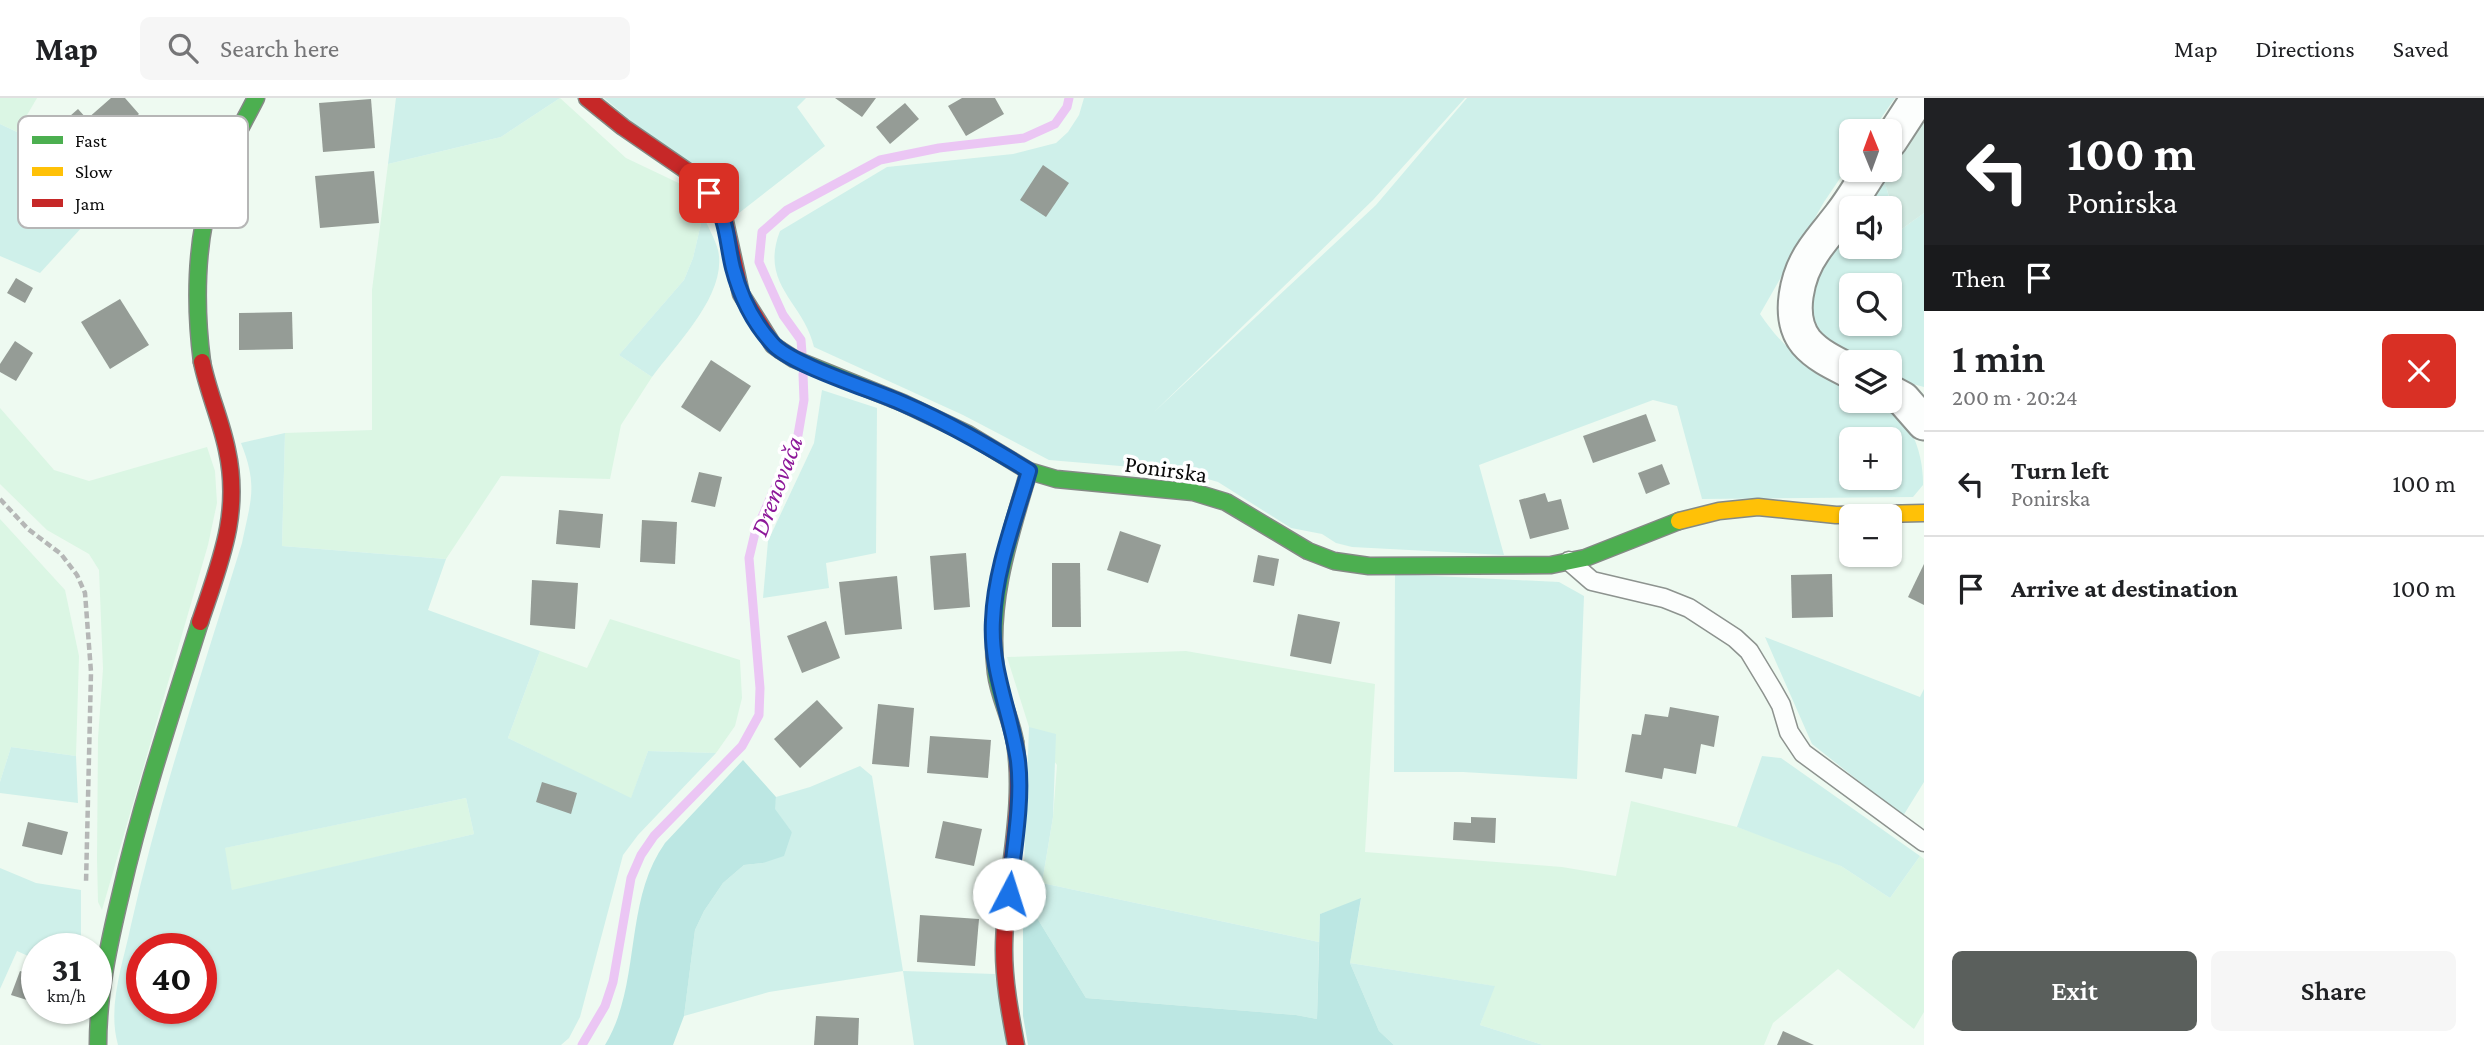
<!DOCTYPE html>
<meta charset="utf-8">
<style>
:root{--surface:#fff;--page:#f6f6f6;--text:#202124;--muted:#757577;--line:#e0e0e0;--accent:#5a5f5c}
body{margin:0;font-family:"Crimson Pro",serif;background:var(--page);color:var(--text);height:100vh;display:flex;flex-direction:column;font-size:26px;white-space:nowrap}
*{box-sizing:border-box;margin:0}
p{font-size:23px;color:var(--muted)}
.icon{flex:none;width:38px;height:38px;fill:none;stroke:currentColor;stroke-width:2;stroke-linecap:round;stroke-linejoin:round}
.map{position:relative;flex:1;overflow:hidden}
.details{display:flex;flex-direction:column;background:var(--surface);width:560px}
.details>*{flex:none}
.hud{background:#202124;color:#fff;overflow:hidden}
.needle{width:46px;rotate:359deg}
.fabs{position:absolute;left:1839px;top:21px;display:grid;gap:14px}
.fabs a{display:grid;place-items:center;width:63px;height:63px;border-radius:10px;background:var(--surface);box-shadow:0 2px 5px #0004;font-size:35px}
.speed{position:absolute;left:21px;top:835px;display:flex;gap:14px;font-size:35px;font-weight:700;text-align:center}
.speed>*{display:grid;place-content:center;width:91px;height:91px;border-radius:50%;background:var(--surface);box-shadow:0 2px 5px #0004;line-height:1}
.speed small{font-size:18px;font-weight:400}
.speed .limit{border:10px solid #d22;background:#fff;color:#111}
.pin{position:absolute;display:grid;place-items:center;width:60px;height:60px;color:#fff;margin:-30px;border-radius:14px;box-shadow:0 4px 10px #0006}
.me{position:absolute;width:77px;margin:-38px;rotate:5deg;stroke-linejoin:round;filter:drop-shadow(0 0 5px #0008)}
.turn{display:flex;align-items:center;gap:24px;height:147px;padding:0 28px;font-size:32px}
.turn .icon{width:91px;height:91px;stroke-width:2.5}
.turn b{display:block;font-size:49px;line-height:60px}
.then{display:flex;align-items:center;height:66px;padding:0 28px;background:#0003;gap:14px;font-size:26px}
.round{display:grid;place-items:center;flex:none;width:74px;height:74px;border-radius:10px;background:var(--page)}
.summary{display:flex;align-items:center;justify-content:space-between;height:119px;padding:0 28px}
h1{font-size:42px;font-weight:600;line-height:52px}
.button{display:flex;gap:14px;margin-top:auto;padding:14px 28px}
.button a{flex:1;height:80px;border-radius:10px;background:var(--accent);color:#fff;font-size:28px;font-weight:600;line-height:80px;text-align:center}
.button a+a{background:var(--page);color:var(--text)}
ul{padding:0;list-style:none}
li{display:flex;align-items:center;gap:21px;height:105px;padding:0 28px;border-top:2px solid var(--line)}
li div{flex:1}
li b{display:block;font-size:26px}
li em{font-style:normal}
header{display:flex;align-items:center;gap:42px;box-sizing:border-box;height:98px;padding:0 35px;background:var(--surface);border-bottom:2px solid var(--line)}
header strong{font-size:33px}
nav{display:flex;gap:38px;margin-inline-start:auto;font-size:24px}
.search{width:490px;height:63px;background:var(--page);display:flex;align-items:center;gap:18px;box-sizing:border-box;padding:0 24px;border-radius:10px;color:var(--muted);font-size:26px}
main{display:flex;flex:1;min-height:0}
.map>svg:first-child{display:block}
</style>
<header>
<strong>Map</strong>
<div class="search"><svg class="icon" aria-label="search" viewBox="0 0 24 24"><circle cx="10" cy="10" r="6"/><path d="M15 15l6 6"/></svg>Search here</div>
<nav><a>Map</a><a>Directions</a><a>Saved</a></nav>
</header>
<main>
<div class="map">
<svg width="1924" height="947" viewBox="0 0 1924 947">
<rect width="100%" height="100%" fill="#eefaf1"/>
<g fill="#dbf6e4">
<path d="M0 0H37L17 34 0 26Z"/>
<path d="M560 0 626 60 687 89 703 117 693 160 684 182 619 257 652 279 621 327 610 381 501 378 446 461 282 448 285 335 372 332V192L388 66 501 39Z"/>
<path d="M0 310 54 372 89 383 207 349 215 373 217 405 208 447 102 812 98 804 97 761 98 640 103 571 99 472 89 456 47 432 0 386Z"/>
<path d="M0 421 65 492 79 558 76 658 11 649 0 684Z"/>
<path d="M610 521 740 562 742 600 735 628 716 655 648 653 631 701 508 640 540 553 587 570Z"/>
<path d="M1186 553 1375 586 1365 754 1562 769 1616 778 1631 703 1737 729 1809 754 1841 768 1890 800 1920 758 1924 761V914L1914 931 1838 871 1773 925 1764 947H1543L1480 927 1494 888 1350 865 1361 801 1320 816 1319 844 1042 785 1053 719 1057 667 1029 629 1007 559Z"/>
<path d="M466 700 474 736 232 793 224 750Z"/>
</g>
<g fill="#cff0ea" fill-rule="evenodd">
<path d="M396 0H560L501 39 388 66Z"/>
<path d="M604 0H806L797 9 825 48 739 115Z"/>
<path d="M1084 0H1465L1373 102 1153 315 1376 107 1467 0H1895L1872 33H1852L1851 64 1824 104 1760 216C1787 256 1810 268 1851 290L1852 303C1858 303 1867 301 1874 303 1909 310 1924 355 1923 387L1913 399 1702 401 1677 308 1653 302 1479 367 1504 457 1352 449 1336 445 1322 436 1291 430 1218 384 1180 373 1049 362 963 317 814 249C804 204 759 187 780 133L887 69 1013 56 1056 45 1068 34 1079 17ZM1852 341H1890V380H1852Z"/>
<path d="M0 26 17 34 104 105 40 175 0 158Z"/>
<path d="M1883 78 1899 133 1924 115V289L1890 280V264H1853L1826 250 1807 215 1818 165 1851 120 1852 149H1890V110H1859ZM1852 187H1890V226H1852Z"/>
<path d="M703 117C708 129 715 141 718 152 728 196 676 246 652 279L619 257 684 182 693 160Z"/>
<path d="M822 292 877 310 876 455 826 465 829 490 763 500 768 443 814 345Z"/>
<path d="M285 335 282 448 446 461 428 512 540 553 508 640 631 700 648 653 716 655 638 737 623 757 580 919 569 940 561 947H118C107 908 123 866 131 827 160 698 203 572 242 445 251 401 258 388 241 345ZM466 700 474 736 232 792 225 750ZM142 850H201V910H142Z"/>
<path d="M1395 476 1559 484 1584 498 1577 681 1463 674H1394Z"/>
<path d="M1765 539 1920 599 1924 591V684L1903 718 1812 646Z"/>
<path d="M1029 629 1056 636 1053 719 1042 785 1319 844 1317 921 1296 917 1086 900 1023 797Z"/>
<path d="M11 649 76 658 78 705 0 695V684Z"/>
<path d="M1762 658 1781 660 1920 758 1890 800 1841 768 1737 729Z"/>
<path d="M860 668 872 678 903 873 995 876 1007 947H914L903 873 769 894 684 918 695 832 704 813 723 785 744 767 763 765 792 734 774 711 776 699 810 689Z"/>
<path d="M0 770 36 785 81 792V850H37V862L17 853 0 891Z"/>
<path d="M1350 865 1495 888 1480 927 1543 947H1394L1379 933Z"/>
</g>
<g fill="#bce7e3">
<path d="M743 662 776 699 775 711 792 734 784 758 763 765 744 767 723 785 704 813 695 832 684 918 673 947H605C642 886 623 804 665 745Z"/>
<path d="M1023 797 1086 900 1296 917 1317 921 1320 816 1361 800 1350 865 1379 933 1394 947H1028L1023 918Z"/>
</g>
<path fill="#d3ebe3" d="M1924 14V115L1899 133 1883 78 1887 72H1890V67Z"/>
<g fill="none" stroke-linecap="round" stroke-linejoin="round">
<g stroke="#ebc6f4" stroke-width="9">
<path d="M802 255 801 242 783 217 759 164 762 134 787 112 880 62 939 50 1024 40 1055 26 1067 9 1069 0"/>
<path d="M582 947 605 908 613 884 631 780 641 757 654 738 742 648 759 617 760 590 749 460 755 435 798 337 804 302 803 276"/>
</g>
</g>
<g fill="#959c96">
<path d="M111 0H125L139 16 90 58 62 25 78 11 87 21Z"/>
<path d="M835 0H876L862 19Z"/>
<path d="M962 0H995L1004 16 966 38 948 8Z"/>
<path d="M371 1 375 50 323 54 319 5Z"/>
<path d="M905 5 919 21 890 46 876 29Z"/>
<path d="M1043 67 1069 85 1046 119 1020 102Z"/>
<path d="M374 73 379 125 320 130 315 78Z"/>
<path d="M16 180 33 190 25 205 7 195Z"/>
<path d="M120 201 149 247 110 271 81 224Z"/>
<path d="M292 214 293 251 239 252V215Z"/>
<path d="M15 243 33 255 16 283 0 274V266Z"/>
<path d="M711 262 751 288 720 334 681 309Z"/>
<path d="M1646 316 1656 343 1593 365 1583 338Z"/>
<path d="M1662 366 1670 386 1646 396 1638 375Z"/>
<path d="M699 374 722 379 715 409 691 404Z"/>
<path d="M1545 395 1548 404 1561 401 1569 431 1530 441 1519 402Z"/>
<path d="M559 412 603 416 600 450 556 446Z"/>
<path d="M642 422 677 424 675 466 640 464Z"/>
<path d="M1120 433 1161 447 1148 485 1107 472Z"/>
<path d="M966 455 970 509 934 512 930 458Z"/>
<path d="M1258 457 1279 461 1274 488 1253 484Z"/>
<path d="M1052 465H1080L1081 529H1052Z"/>
<path d="M1924 466V507L1908 499Z"/>
<path d="M1832 476 1833 519 1792 520 1791 477Z"/>
<path d="M897 478 902 531 845 537 839 484Z"/>
<path d="M532 482 578 485 575 531 530 527Z"/>
<path d="M1298 516 1340 524 1331 566 1290 558Z"/>
<path d="M826 523 840 560 802 575 787 538Z"/>
<path d="M817 602 843 630 800 670 774 641Z"/>
<path d="M878 606 914 610 909 669 872 666Z"/>
<path d="M1670 609 1719 618 1714 649 1701 646 1696 676 1664 670 1662 681 1625 674 1632 636 1641 637 1645 616 1668 619Z"/>
<path d="M930 638 991 642 988 680 927 675Z"/>
<path d="M542 684 577 695 571 716 536 704Z"/>
<path d="M1471 719 1496 720 1495 745 1453 742 1454 724 1471 725Z"/>
<path d="M943 723 982 731 974 768 935 760Z"/>
<path d="M28 724 68 734 62 757 22 748Z"/>
<path d="M920 817 979 821 975 868 917 864Z"/>
<path d="M20 873 35 878 27 902 11 897Z"/>
<path d="M816 918 859 920 858 947H814Z"/>
<path d="M1783 933 1814 947H1777Z"/>
</g>
<g fill="none" stroke-linecap="round" stroke-linejoin="round">
<g stroke="#8d938f" stroke-width="21">
<path id="lane" d="M1569 463 1592 483 1664 500 1689 510 1735 540 1749 553 1772 591 1781 607 1789 634 1803 655 1924 744"/>
</g>
<g stroke="#8d938f" stroke-width="37">
<g id="street">
<path d="M1890 43 1918 0"/>
<path d="M1852 274C1836 266 1818 258 1806 244 1786 219 1797 176 1814 152 1822 140 1832 129 1841 117 1852 103 1861 87 1871 72"/>
<path d="M1890 294 1903 301 1924 325"/>
</g>
</g>
<g stroke="#848985" stroke-width="19">
<g id="fast">
<path d="M780 252 794 261 903 305 968 336 1029 373 1056 381 1193 394 1226 404 1308 453 1334 463 1369 468 1551 467 1585 460 1679 423"/>
<path d="M202 264C195 210 195 145 212 93 222 60 241 30 256 0"/>
<path d="M1015 644C1011 620 999 599 996 575 987 505 1009 440 1029 373"/>
<path d="M98 947C98 895 109 845 121 795 142 703 172 613 200 524"/>
</g>
</g>
<g stroke="#848985" stroke-width="19">
<path id="slow" d="M1679 423 1719 413 1758 409 1836 417 1924 415"/>
</g>
<g stroke="#848985" stroke-width="19">
<g id="jam">
<path d="M587 0 623 29 687 73 709 95 724 119 741 196 773 247 780 252"/>
<path d="M200 524C220 464 241 416 227 352 221 322 208 294 202 264"/>
<path d="M1015 644C1026 713 1004 782 1004 852 1004 884 1010 915 1016 947"/>
</g>
</g>
<path stroke="#b5b7b6" stroke-width="4.5" stroke-dasharray="7 3.5" stroke-linecap="butt" d="M0 401 28 431 61 456 77 477 85 495 91 574 86 785"/>
<use href="#lane" stroke="#fcfefd" stroke-width="18"/>
<use href="#street" stroke="#fcfefd" stroke-width="33"/>
<use href="#fast" stroke="#4caf50" stroke-width="16"/>
<use href="#slow" stroke="#ffc107" stroke-width="16"/>
<use href="#jam" stroke="#c62828" stroke-width="16"/>
</g>
<g fill="none" stroke-linecap="round" stroke-linejoin="round">
<g stroke="#114b97" stroke-width="18">
<path id="route" d="M709 95C728 120 726 141 733 170 740 197 753 224 772 245 789 266 873 292 902 305 947 324 988 348 1029 373 1015 421 995 472 993 522 990 572 1011 615 1018 663 1023 704 1013 755 1009 796"/>
</g>
<use href="#route" stroke="#1a73e8" stroke-width="12"/>
</g>
<g text-anchor="middle" stroke-width="7" stroke-linejoin="round" paint-order="stroke">
<g font-size="24" fill="#0b0b0b" stroke="#fff">
<text transform="translate(1166 371) rotate(8)" y="8">Ponirska</text>
</g>
<g font-size="26" font-style="italic" fill="#8d1899" stroke="#fff">
<text transform="translate(776 388) rotate(-69)" y="9">Drenovača</text>
</g>
</g>
<rect x="18" y="18" width="230" height="112" rx="10" fill="#fff" stroke="#b6b6b6" stroke-width="2"/>
<rect x="32" y="38" width="31" height="8" fill="#4caf50"/>
<rect x="32" y="69" width="31" height="9" fill="#ffc107"/>
<rect x="32" y="101" width="31" height="8" fill="#c62828"/>
<g font-size="19" fill="#0b0b0b">
<text x="75" y="49">Fast</text>
<text x="75" y="80">Slow</text>
<text x="75" y="112">Jam</text>
</g>
</svg>
<div class="fabs">
<a><svg class="needle" viewBox="-14 -14 28 28"><path d="M0-13l5 13h-10z" fill="#e53935"/><path d="M0 13l5-13h-10z" fill="#757577"/></svg></a>
<a><svg class="icon" aria-label="sound" viewBox="0 0 24 24"><path d="M4 9h4l5-4v14l-5-4H4zM17 9q2 3 0 6"/></svg></a>
<a><svg class="icon" aria-label="search" viewBox="0 0 24 24"><circle cx="10" cy="10" r="6"/><path d="M15 15l6 6"/></svg></a>
<a><svg class="icon" aria-label="layers" viewBox="0 0 24 24"><path d="M12 4l9 5-9 5-9-5zM3 14l9 5 9-5"/></svg></a>
<a>+</a>
<a>−</a>
</div>
<div class="speed"><div>31<small>km/h</small></div><div class="limit">40</div></div>
<div class="pin" style="left:709px;top:95px;background:#d93025"><svg class="icon" aria-label="arrive" viewBox="0 0 24 24"><path d="M6 21V4h12l-3 4 3 4H6"/></svg></div>
<svg class="me" style="left:1009px;top:796px" viewBox="-20 -20 40 40"><circle r="19" fill="#fff"/><path d="M0-13L10 11 0 6-10 11z" fill="#1a73e8"/></svg>
</div>
<section class="details">
<div class="hud">
<div class="turn"><svg class="icon" aria-label="left" viewBox="0 0 24 24"><path d="M17 20v-9H6M10 6l-5 5 5 5"/></svg><div><b>100 m</b>Ponirska</div></div>
<div class="then">Then<svg class="icon" aria-label="arrive" viewBox="0 0 24 24"><path d="M6 21V4h12l-3 4 3 4H6"/></svg></div>
</div>
<div class="summary"><div><h1>1 min</h1><p>200 m · 20:24</p></div><a class="round" style="background:#d93025;color:#fff"><svg class="icon" aria-label="close" viewBox="0 0 24 24"><path d="M6 6l12 12M18 6L6 18"/></svg></a></div>
<ul>
<li><svg class="icon" aria-label="left" viewBox="0 0 24 24"><path d="M17 20v-9H6M10 6l-5 5 5 5"/></svg><div><b>Turn left</b><p>Ponirska</p></div><em>100 m</em></li>
<li><svg class="icon" aria-label="arrive" viewBox="0 0 24 24"><path d="M6 21V4h12l-3 4 3 4H6"/></svg><div><b>Arrive at destination</b></div><em>100 m</em></li>
</ul>
<div class="button"><a>Exit</a><a>Share</a></div>
</section>
</main>
